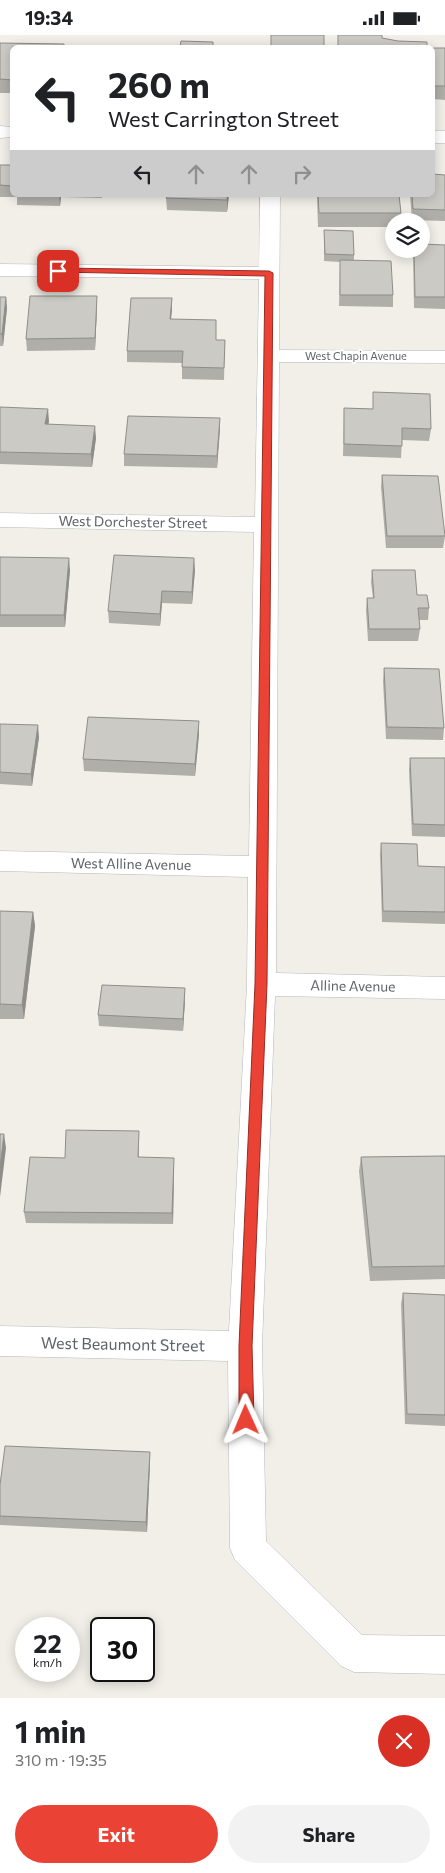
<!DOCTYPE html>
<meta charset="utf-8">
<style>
:root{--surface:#fff;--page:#f2f2f2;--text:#202124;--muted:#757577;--accent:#ea4335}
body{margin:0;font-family:Commissioner,sans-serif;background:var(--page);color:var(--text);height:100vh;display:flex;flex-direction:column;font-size:19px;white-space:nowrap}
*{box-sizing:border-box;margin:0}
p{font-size:16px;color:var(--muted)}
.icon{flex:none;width:28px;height:28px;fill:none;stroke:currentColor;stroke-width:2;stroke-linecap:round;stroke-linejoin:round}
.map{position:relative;height:1663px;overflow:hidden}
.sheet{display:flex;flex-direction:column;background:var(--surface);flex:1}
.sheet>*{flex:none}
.banner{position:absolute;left:10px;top:10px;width:425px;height:152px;border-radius:8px;box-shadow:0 2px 12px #0003;background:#fff;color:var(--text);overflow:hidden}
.controls{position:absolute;left:385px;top:178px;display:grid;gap:10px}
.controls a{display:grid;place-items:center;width:45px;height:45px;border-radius:50%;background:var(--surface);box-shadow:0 2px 12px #0003;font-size:25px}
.speed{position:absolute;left:15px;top:1582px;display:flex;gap:10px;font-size:25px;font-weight:700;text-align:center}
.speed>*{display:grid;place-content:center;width:65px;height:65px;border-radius:50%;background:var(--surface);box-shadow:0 2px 12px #0003;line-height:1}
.speed small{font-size:12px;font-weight:400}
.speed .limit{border:2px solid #111;border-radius:8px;background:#fff;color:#111}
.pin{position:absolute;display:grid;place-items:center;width:42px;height:42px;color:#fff;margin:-21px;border-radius:10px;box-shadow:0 2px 8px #0006}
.me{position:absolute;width:55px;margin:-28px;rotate:359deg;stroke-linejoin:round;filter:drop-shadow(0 0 4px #0008)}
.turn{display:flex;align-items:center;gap:18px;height:105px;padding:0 15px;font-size:22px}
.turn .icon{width:65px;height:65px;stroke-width:2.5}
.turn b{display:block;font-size:35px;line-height:42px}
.lanes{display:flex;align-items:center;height:48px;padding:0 15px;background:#0003;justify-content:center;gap:25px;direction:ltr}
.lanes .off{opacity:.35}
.round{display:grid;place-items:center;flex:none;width:52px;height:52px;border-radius:26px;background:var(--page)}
.head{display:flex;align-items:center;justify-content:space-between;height:85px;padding:0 15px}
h1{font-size:30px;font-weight:700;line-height:38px}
.button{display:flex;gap:10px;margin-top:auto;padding:10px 15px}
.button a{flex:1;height:58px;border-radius:30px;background:var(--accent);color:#fff;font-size:20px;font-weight:700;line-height:58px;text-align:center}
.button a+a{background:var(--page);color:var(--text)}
.status{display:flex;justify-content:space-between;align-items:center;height:35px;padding:0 25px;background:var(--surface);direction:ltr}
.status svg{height:14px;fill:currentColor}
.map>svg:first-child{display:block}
</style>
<div class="status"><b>19:34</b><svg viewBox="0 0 49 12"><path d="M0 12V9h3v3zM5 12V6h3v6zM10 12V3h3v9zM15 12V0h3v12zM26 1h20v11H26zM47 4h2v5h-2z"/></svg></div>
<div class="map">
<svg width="445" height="1663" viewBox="0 0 445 1663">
<rect width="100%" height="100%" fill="#f1efe8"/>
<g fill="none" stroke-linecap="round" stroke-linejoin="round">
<g stroke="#b5b8bc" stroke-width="1">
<g id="street">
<path d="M0 91 12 92V102L0 103Z"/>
<rect x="432" y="96" width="13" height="12"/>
<path d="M260 160H280L279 315 445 316V328L279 327 276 938 445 942V964L275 961 262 1311 266 1506 362 1600 445 1601V1639L354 1637 341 1631 235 1525 230 1513 228 1326 0 1321V1291L229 1296 247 949 248 842 0 836V816L249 821 254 497 0 492V478L255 482 259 244 0 241V229L259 232Z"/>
</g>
</g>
<use href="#street" fill="#fff" fill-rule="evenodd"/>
</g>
<g fill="#afaea9">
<path d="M0 8 64 9 65 12H12V58H0Z"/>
<path d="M432 13H445V65L433 64Z"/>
<path d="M0 130H12V160H102V163L61 162 60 171 17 170V162H0Z"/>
<path d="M445 140V186L412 185 410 160H432Z"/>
<path d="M229 160 227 177 167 175 166 163Z"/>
<path d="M317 160H399L401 178 400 186H394V192H318Z"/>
<path d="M324 202 354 220V225L393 260V272L339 271 340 227 324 226Z"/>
<path d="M445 210V274L414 273 413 214H421Z"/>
<path d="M0 262H6L7 273 3 311H0Z"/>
<path d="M172 263 171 284 216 305H225L224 345 182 344V328L127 327V316Z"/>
<path d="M97 272 95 315 27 316 26 304Z"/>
<path d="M373 357 431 394 429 406 402 405 401 423 343 421 344 373 373 374Z"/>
<path d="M0 372 49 386 48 389 96 403 92 432 0 429Z"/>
<path d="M220 383 217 433 124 431V419Z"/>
<path d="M382 440 445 501 443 513H386L381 452Z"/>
<path d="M0 525 70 535 65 592H0Z"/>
<path d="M195 535 192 569 162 568 160 591 109 588 108 576Z"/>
<path d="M372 535 417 560 429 573 428 585H419L420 594 418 606H368L366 575 367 563H373L371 547Z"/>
<path d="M384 633 444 693 443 705 386 704 383 646Z"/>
<path d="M0 689 39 702 32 751 0 749Z"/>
<path d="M199 699 195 741 84 736 83 724Z"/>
<path d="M410 723H445V802L412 801 409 735Z"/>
<path d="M381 808 418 831 445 832V889L382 887 380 820Z"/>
<path d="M0 876 33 877 35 891 24 984H0Z"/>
<path d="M185 965 183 996 99 991 98 980Z"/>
<path d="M139 1108V1122L174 1134 173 1189 26 1188 24 1177 65 1123Z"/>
<path d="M445 1121V1244L370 1246 359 1136 361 1122Z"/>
<path d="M403 1258 445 1260V1391L405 1389 401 1269Z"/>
<path d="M150 1417V1427L147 1497 0 1490V1450Z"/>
</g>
<g fill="#8f8d8a">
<path d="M59 160H61V162L60 171Z"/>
<path d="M227 160H229L227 177Z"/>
<path d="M97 261V272L95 315V303Z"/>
<path d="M6 262 7 273 3 311 2 299Z"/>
<path d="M172 263V275L170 295V284Z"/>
<path d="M48 374 49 386 46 401 45 389Z"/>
<path d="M220 383V395L217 433V421Z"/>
<path d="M95 391 96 403 92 432 91 419Z"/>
<path d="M69 523 70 535 65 592 64 580Z"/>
<path d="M194 523 195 535 192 569V557Z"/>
<path d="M162 556V568L160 591V579Z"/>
<path d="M199 686V699L195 741V729Z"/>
<path d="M38 690 39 702 32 751 31 739Z"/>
<path d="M33 877 35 891 24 984 22 970Z"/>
<path d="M185 953V965L183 996V984Z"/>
<path d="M4 1099 6 1113 0 1162V1132Z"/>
<path d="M174 1123V1134L173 1189 172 1178Z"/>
<path d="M150 1417V1427L147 1497 146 1487Z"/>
</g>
<g fill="#cccac5" stroke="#8f8d8a">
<rect x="271" y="0" width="53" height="12"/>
<path d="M338 0H382V3L398 6 427 7V12H338Z"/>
<path d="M181 6 213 7V12H180Z"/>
<path d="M0 8 64 9V12H12V45L0 44Z"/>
<path d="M432 13H445V51H434V41H432Z"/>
<path d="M0 130H12V151L0 150Z"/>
<path d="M432 139 445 140V175L413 174 412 160H432Z"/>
<path d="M167 160H227V165L166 163Z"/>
<path d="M318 160H399L401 178H319Z"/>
<path d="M324 195 353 196 354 220 325 219Z"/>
<path d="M421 209 445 210V262H415L414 214H421Z"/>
<path d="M340 225 391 226 393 260H340Z"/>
<path d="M30 261H97L95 303 26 304Z"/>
<path d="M0 262H6L2 299H0Z"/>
<path d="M131 263H172L170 284 216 285V305H225L224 333 182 332 183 316H127Z"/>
<path d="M373 357 430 359 431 394 402 393V411L344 409V373L373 374Z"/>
<path d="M0 372 48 374 45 389 95 391 91 419 0 417Z"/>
<path d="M128 381 220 383 217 421 124 419Z"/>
<path d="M382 440 438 441 445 501H387Z"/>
<path d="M114 520 194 523 192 557 162 556 160 579 108 576Z"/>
<path d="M0 522 69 523 64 580H0Z"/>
<path d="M372 535H415L417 560H427L429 573H418L420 594H369L367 563H374Z"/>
<path d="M384 633 439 634 444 693 387 692Z"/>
<path d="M88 682 199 686 195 729 83 724Z"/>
<path d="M0 689 38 690 31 739 0 737Z"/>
<path d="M410 723H445V790L413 789Z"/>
<path d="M381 808 417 809 418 831 445 832V877L383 876Z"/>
<path d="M0 876 33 877 22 970 0 969Z"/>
<path d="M102 950 185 953 183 984 98 980Z"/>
<path d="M66 1095 139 1096 138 1122 174 1123 172 1178 24 1177 30 1122 65 1123Z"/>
<path d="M0 1099H4L0 1132Z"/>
<path d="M445 1121V1231L372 1232 361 1122Z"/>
<path d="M403 1258 445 1260V1380L407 1379Z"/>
<path d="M5 1411 150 1417 146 1487 0 1481V1450Z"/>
</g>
<path fill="#ea4335" stroke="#982c22" d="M58 233 269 236 273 238 267 949 252 1311 254 1385 252 1389 246 1391 241 1389 239 1385V1311L255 949 265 241 55 237V234Z"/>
<g text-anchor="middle" stroke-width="4" stroke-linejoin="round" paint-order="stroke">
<g font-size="11" fill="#5f6368" stroke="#fff">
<text x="356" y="325">West Chapin Avenue</text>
</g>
<g font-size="14" fill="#5f6368" stroke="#fff">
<text transform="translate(133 487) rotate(1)" y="5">West Dorchester Street</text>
<text transform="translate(131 829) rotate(1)" y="5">West Alline Avenue</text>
<text transform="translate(353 951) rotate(1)" y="5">Alline Avenue</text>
</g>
<g font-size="16" fill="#5f6368" stroke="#fff">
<text transform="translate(123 1309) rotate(1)" y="6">West Beaumont Street</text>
</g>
</g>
</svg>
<div class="controls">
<a><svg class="icon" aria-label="layers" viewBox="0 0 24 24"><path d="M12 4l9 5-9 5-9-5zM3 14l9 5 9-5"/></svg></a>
</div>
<div class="speed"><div>22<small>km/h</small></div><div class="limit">30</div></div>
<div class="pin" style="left:58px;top:236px;background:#d93025"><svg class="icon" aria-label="arrive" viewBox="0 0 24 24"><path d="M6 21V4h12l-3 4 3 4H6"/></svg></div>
<svg class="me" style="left:246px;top:1385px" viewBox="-20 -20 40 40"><path d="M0-17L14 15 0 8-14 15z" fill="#ea4335" stroke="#fff" stroke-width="4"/></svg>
<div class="banner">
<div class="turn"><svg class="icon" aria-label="left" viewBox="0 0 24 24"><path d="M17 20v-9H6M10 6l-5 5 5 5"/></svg><div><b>260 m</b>West Carrington Street</div></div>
<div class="lanes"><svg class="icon" aria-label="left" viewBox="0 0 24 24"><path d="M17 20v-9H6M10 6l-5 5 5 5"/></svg><svg class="icon off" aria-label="ahead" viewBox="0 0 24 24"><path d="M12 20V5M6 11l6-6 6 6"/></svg><svg class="icon off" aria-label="ahead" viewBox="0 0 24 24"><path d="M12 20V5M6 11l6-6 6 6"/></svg><svg class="icon off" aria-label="right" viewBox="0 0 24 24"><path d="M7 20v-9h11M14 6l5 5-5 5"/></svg></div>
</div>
</div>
<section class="sheet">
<div class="head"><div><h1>1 min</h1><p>310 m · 19:35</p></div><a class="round" style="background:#d93025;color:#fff"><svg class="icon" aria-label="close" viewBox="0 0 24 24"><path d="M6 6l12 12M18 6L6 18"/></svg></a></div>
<div class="button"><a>Exit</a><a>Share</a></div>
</section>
